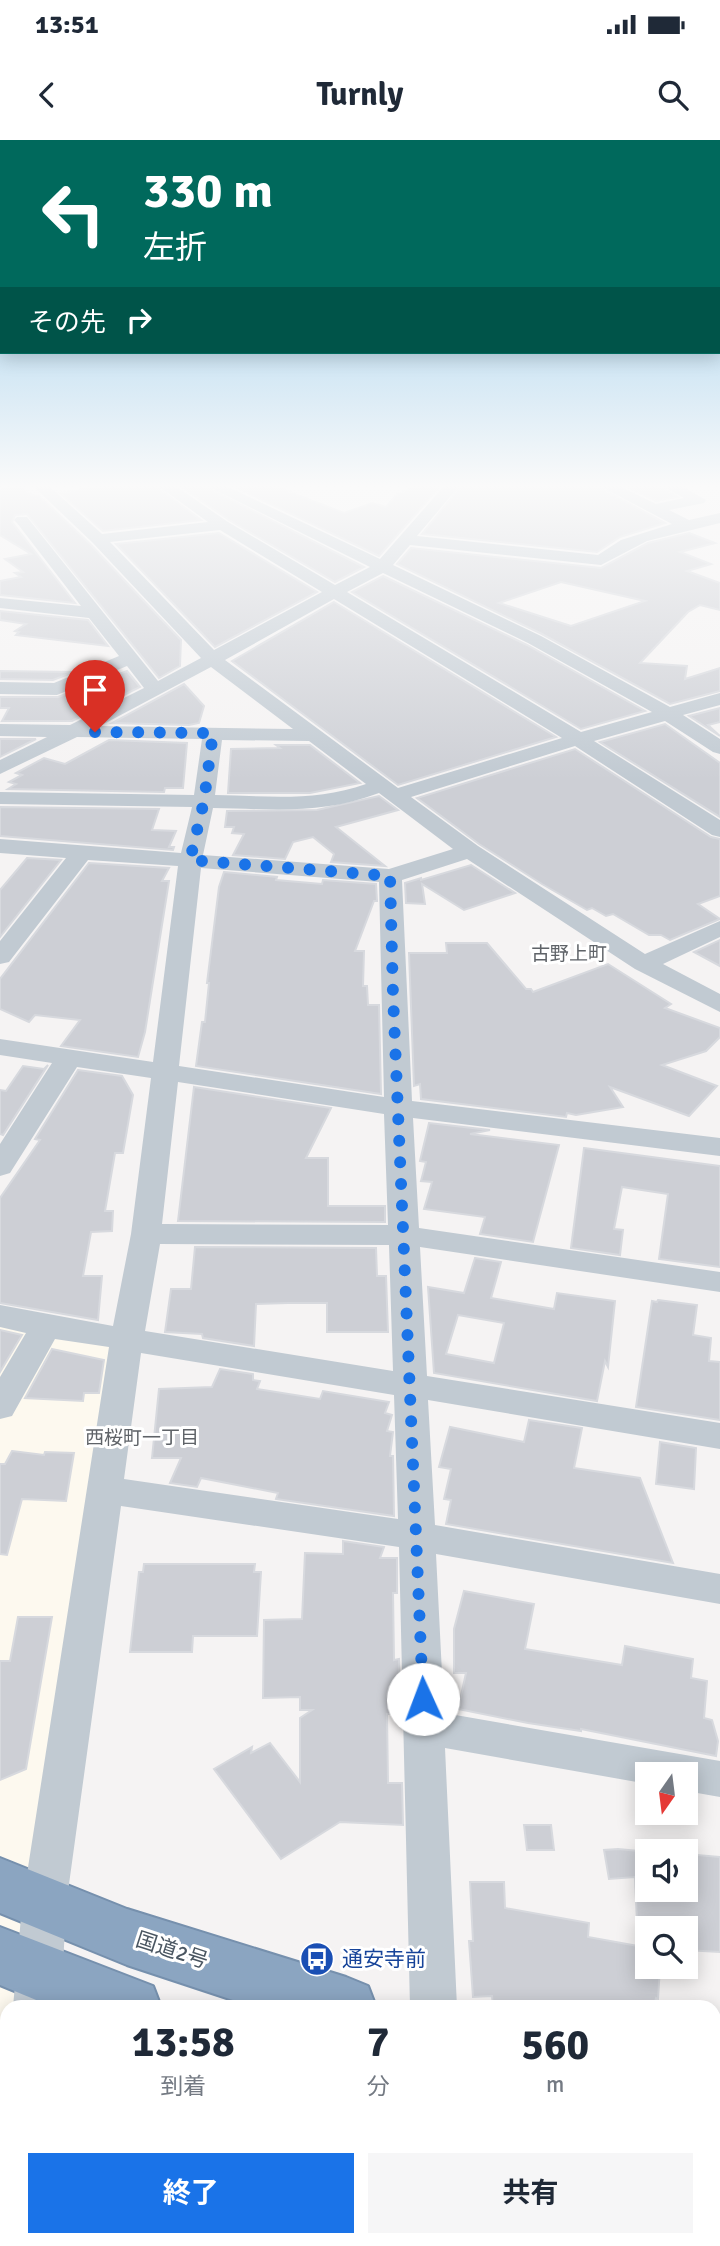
<!DOCTYPE html>
<html lang="ja">
<meta charset="utf-8">
<style>
:root{--surface:#fff;--page:#f6f6f7;--text:#1f2937;--muted:#747a83;--accent:#1a73e8}
body{margin:0;font-family:Signika,"Noto Sans JP",sans-serif;background:var(--page);color:var(--text);height:100vh;display:flex;flex-direction:column;font-size:26px;white-space:nowrap}
*{box-sizing:border-box;margin:0}
p{font-size:23px;color:var(--muted)}
.icon{flex:none;width:38px;height:38px;fill:none;stroke:currentColor;stroke-width:2;stroke-linecap:round;stroke-linejoin:round}
.map{position:relative;flex:1;overflow:hidden}
.drawer{position:absolute;left:0px;top:1860px;width:721px;height:247px;display:flex;flex-direction:column;background:var(--surface);border-radius:21px 21px 0 0;box-shadow:0 4px 18px #0003}
.drawer>*{flex:none}
.banner{position:absolute;left:0px;top:0px;width:721px;height:214px;box-shadow:0 4px 18px #0003;background:#00695c;color:#fff;overflow:hidden}
.needle{width:46px;rotate:194deg}
.controls{position:absolute;left:635px;top:1622px;display:grid;gap:14px}
.controls a{display:grid;place-items:center;width:63px;height:63px;border-radius:0px;background:var(--surface);box-shadow:0 4px 18px #0003;font-size:35px}
.pin{position:absolute;display:grid;place-items:center;width:60px;height:60px;color:#fff;margin:-72px -30px;border-radius:50% 50% 50% 0;rotate:-45deg;box-shadow:0 0 7px #0007}
.pin .icon{rotate:45deg}
.me{position:absolute;width:77px;margin:-38px;rotate:358deg;stroke-linejoin:round;filter:drop-shadow(0 0 5px #0008)}
.turn{display:flex;align-items:center;gap:24px;height:147px;padding:0 28px;font-size:32px}
.turn .icon{width:91px;height:91px;stroke-width:2.5}
.turn b{display:block;font-size:49px;line-height:60px}
.then{display:flex;align-items:center;height:66px;padding:0 28px;background:#0003;gap:14px;font-size:26px}
.eta{display:flex;justify-content:space-evenly;align-items:center;height:119px;text-align:center}
.eta b{font-size:42px;font-weight:700;line-height:49px}
.action{display:flex;gap:14px;margin-top:auto;padding:14px 28px}
.action a{flex:1;height:80px;border-radius:0px;background:var(--accent);color:#fff;font-size:28px;font-weight:700;line-height:80px;text-align:center}
.action a+a{background:var(--page);color:var(--text)}
.status{display:flex;justify-content:space-between;align-items:center;height:49px;padding:0 35px;background:var(--surface);direction:ltr}
.status svg{height:19px;fill:currentColor}
header{display:flex;justify-content:space-between;align-items:center;height:91px;padding:0 28px;background:var(--surface);font-size:32px;font-weight:700}
.map>svg:first-child{display:block}
</style>
<div class="status"><b>13:51</b><svg viewBox="0 0 49 12"><path d="M0 12V9h3v3zM5 12V6h3v6zM10 12V3h3v9zM15 12V0h3v12zM26 1h20v11H26zM47 4h2v5h-2z"/></svg></div>
<header><svg class="icon" aria-label="back" viewBox="0 0 24 24"><path d="M15 5l-7 7 7 7"/></svg>Turnly<svg class="icon" aria-label="search" viewBox="0 0 24 24"><circle cx="10" cy="10" r="6"/><path d="M15 15l6 6"/></svg></header>
<div class="map">
<svg width="720" height="2106" viewBox="0 0 720 2106">
<rect width="100%" height="100%" fill="#f5f3f3"/>
<path fill="#fdf9ef" d="M0 1184 126 1208 44 1867H7V2100L18 2106H0Z"/>
<g fill="#cdcfd5" stroke="#d7d9de" stroke-width="2" fill-rule="evenodd">
<path d="M110 345H154L201 380 103 391 60 353Z"/>
<path d="M179 345H202L364 427 335 442 229 380Z"/>
<path d="M231 345H272L344 373 372 363 386 367 397 354 422 345H441L379 416Z"/>
<path d="M462 345H595L665 383 620 397 597 412 422 394Z"/>
<path d="M624 345H658L677 357 656 361Z"/>
<path d="M21 347 29 354 39 356 90 404 181 500 180 526 159 538 27 374 15 375 12 382 75 463 0 455V441L21 437 15 433 23 432 5 419 31 414 0 395V350Z"/>
<path d="M219 393 317 452 215 507 116 404Z"/>
<path d="M689 393 715 403 680 412 711 424 687 431 720 443V470L700 465 688 472 640 523 687 526 685 539 720 528V551L670 564 542 494 397 424 411 408 601 428 648 403ZM561 442 645 461 571 486 499 463Z"/>
<path d="M383 436 527 505 645 571 581 589 352 452Z"/>
<path d="M334 462 556 597 398 645 232 521Z"/>
<path d="M0 471 88 480 108 506 16 495 19 492 15 491 26 484 0 480Z"/>
<path d="M0 531 74 532 53 540 0 539Z"/>
<path d="M127 531 140 547 72 581H2L9 568H0V557H58Z"/>
<path d="M184 544 204 566 199 583 189 585 112 583Z"/>
<path d="M720 568V582L708 585 720 596 689 576Z"/>
<path d="M665 584 720 623V677L600 602Z"/>
<path d="M0 599H36L0 617Z"/>
<path d="M109 600 187 603 183 648H165L164 652 8 649 16 644 9 642 22 635 16 633 44 618 65 624Z"/>
<path d="M276 605H310L360 643 310 653H228L231 609 280 608Z"/>
<path d="M575 609 711 697 720 699V756L698 764 720 779 670 800 661 795H649L613 774 606 776 592 768 587 770 542 744 479 704 417 658Z"/>
<path d="M379 656 398 670 336 687 385 726 331 722 334 714 313 697 293 702 285 719 233 715 244 694 232 693 234 687H225L227 671 317 670Z"/>
<path d="M0 667 159 669 152 690 176 691 169 707H174L173 710 0 696Z"/>
<path d="M27 718 61 720 0 797V750Z"/>
<path d="M89 723 169 728 162 741H169L145 892 138 917 61 906 80 880 35 875 29 882 0 869V839Z"/>
<path d="M471 725 515 753 464 770 422 744 425 764 406 763 405 743 421 738V740Z"/>
<path d="M224 732 277 737 276 740 322 744 323 740 376 744 377 761H374L355 811H364L363 846H367L368 865H379L381 954 196 926 202 882H205L209 843H207L219 747Z"/>
<path d="M720 800V826L694 812Z"/>
<path d="M446 803H487L526 849H531L533 852 608 824 671 864 665 868 720 888V897L706 911 662 925 717 946 689 976 610 947 623 967 576 975 567 973 566 977 421 959 420 944 414 946 409 813H447Z"/>
<path d="M48 925 3 995 0 994V950L6 951 23 926 44 929Z"/>
<path d="M78 930 122 936 133 955 123 1013H115L105 1071H113L112 1091 91 1092 83 1136H102L98 1180 0 1163V1058L40 1000 35 999Z"/>
<path d="M194 947 331 968 306 1018H328V1066H385V1082L178 1081Z"/>
<path d="M429 983 490 990 470 994 559 1005 533 1102 480 1094 485 1077 424 1069 432 1042 421 1041 426 1022 420 1021Z"/>
<path d="M584 1008 720 1026V1127L659 1119 668 1054 622 1047 614 1089 623 1090 620 1115 571 1108Z"/>
<path d="M195 1107 376 1108 377 1136H386L388 1192H327V1163H288L256 1164 254 1206 203 1198 202 1194 165 1192 171 1149H191Z"/>
<path d="M475 1118 501 1122 491 1158 554 1169 557 1153 615 1161 608 1227 605 1221 597 1261 434 1233 428 1147 464 1153ZM458 1175 504 1183 494 1223 446 1214Z"/>
<path d="M658 1160 697 1165 693 1195 711 1198 709 1221 720 1222V1280L636 1267 652 1161 657 1162Z"/>
<path d="M0 1190 22 1195 0 1232Z"/>
<path d="M52 1209 104 1220 99 1253H84L83 1261 25 1258Z"/>
<path d="M220 1229 253 1234V1240L260 1241 257 1249 320 1259 323 1251 389 1262 385 1273 392 1275 387 1291 393 1292 390 1316H393L394 1376 276 1359 278 1353 201 1338 197 1347 170 1343 181 1318H152L159 1249 212 1247Z"/>
<path d="M529 1280 582 1288 574 1328 640 1338 673 1423 446 1384 451 1360 444 1359 451 1329 439 1327 450 1287 524 1302Z"/>
<path d="M660 1302 696 1308 694 1349 656 1344Z"/>
<path d="M12 1311 44 1315 45 1312 74 1313 66 1361 22 1359 7 1415 0 1414V1324H5Z"/>
<path d="M343 1401 384 1407 380 1418H397V1453H393L394 1520 399 1519 400 1574H387L388 1643H402L403 1685 340 1682 281 1719 214 1629 252 1607 251 1613 270 1603 300 1642V1578L312 1570H300V1557L263 1558 264 1480 302 1479 305 1413 343 1414Z"/>
<path d="M144 1424H255L254 1432H261L257 1496H193L192 1512H130L139 1432H143Z"/>
<path d="M464 1451 534 1464 525 1509 622 1525 625 1506 693 1519 691 1538 707 1541 704 1578 712 1580 718 1601 716 1616 581 1589V1591L528 1583 458 1569 466 1533H454V1489Z"/>
<path d="M18 1477H52L26 1629 0 1640V1521H10Z"/>
<path d="M524 1685H551L554 1710H527Z"/>
<path d="M618 1709 650 1712H648V1750H686V1714L720 1717V1812L686 1810V1788H648V1827H660L658 1859 656 1858 654 1867 493 1866 492 1856 473 1857 469 1801H473L470 1742H504L505 1768 589 1783 588 1797 638 1806 635 1737 609 1739 604 1710Z"/>
</g>
<g fill="none" stroke-linecap="round" stroke-linejoin="round">
<g stroke="#7690ad" stroke-width="4">
<g id="highway">
<path d="M0 1718 127 1769 346 1837 368 1846 376 1867H254L127 1825 0 1773Z"/>
<path d="M0 1787 153 1846 161 1867H53L0 1845Z"/>
<path d="M714 1959 720 1961V2025L714 2023Z"/>
<path d="M714 2047 720 2049V2106H696L689 2100H714Z"/>
</g>
</g>
<g fill="#c1cad2" fill-rule="evenodd">
<path d="M32 345H48L102 394 208 382 157 345H174L228 382 335 445 370 427 205 345H224L380 419 445 345H460L417 396 598 415 621 400 672 384 598 345H617L656 364 684 358 661 345H680L706 360 704 363 669 370 689 380 720 373V383L647 401 601 425 410 405 393 425 541 496 670 567 720 553V565L683 575 720 599V614L713 612 665 581 594 601 720 680V697L712 695 575 606 411 657 478 706 645 814 720 781V797L663 824 720 854V872L635 829 467 719 402 740 412 961 720 998V1016L413 978 419 1088 720 1132V1152L420 1107 427 1236 720 1283V1309L428 1260 435 1385 720 1434V1464L436 1414 444 1573 720 1621V1657L686 1651V1634H648V1644L445 1608 457 1867H410L399 1407 121 1366 66 1766 61 1867H13L22 1766 109 1207 55 1199 12 1276 0 1279V1237L26 1193 0 1187V1165L113 1186 131 1094 151 938 77 927 10 1033 0 1036V1004L52 923 0 915V899L153 922 178 726 88 720 9 822 0 824V801L66 718 0 713V699L181 713 192 667 0 664V652L194 655 202 599 77 597 0 634V620L47 597 0 596V584L70 585 144 548 127 526 57 555 0 554V542L54 543 119 516 89 478 0 468V458L81 466 17 383 14 380 17 377H27L158 541 201 518 92 402ZM220 390 322 452 214 510 110 402ZM383 433 528 503 652 572 581 592 347 452ZM334 459 562 598 398 648 225 520ZM211 527 293 589 100 586ZM222 600 309 601 366 644C316 662 268 656 215 655ZM379 653 453 709 389 729 203 715 213 668C274 669 321 675 379 653ZM201 728 379 742 384 957 179 926ZM178 942 384 974 388 1085 162 1084ZM160 1104 389 1105 393 1231 145 1191ZM141 1213 394 1255 398 1379 124 1339Z"/>
<path d="M7 2079V2100H45L44 2106H0V2083Z"/>
</g>
<use href="#highway" fill="#8ba5c1" fill-rule="evenodd"/>
</g>
<linearGradient id="sky" x2="0" y2="1"><stop stop-color="#85c3ea"/><stop offset="0.54" stop-color="#fafafa"/><stop offset="1" stop-color="#fafafa" stop-opacity="0"/></linearGradient>
<rect width="720" height="640" fill="url(#sky)"/>
<g fill="none" stroke-linecap="round" stroke-linejoin="round">
<path stroke="#1a73e8" stroke-width="12" stroke-dasharray="0 21.6" d="M95 592 213 593 204 661 190 720 390 736 393 855 423 1559"/>
</g>
<defs>
<g id="bus-disc" transform="scale(1.75)"><circle r="9.5" fill="#1a4fb4" stroke="#fff"/><path d="M-5-6H5V4H4V6H2V4H-2V6H-4V4H-5ZM-3.5-4V0h7V-4ZM-3.5 1.2v1.5H-2V1.2ZM2 1.2v1.5H3.5V1.2Z" fill="#fff"/></g>
</defs>
<g fill-rule="evenodd">
<use href="#bus-disc" x="317" y="1819"/>
</g>
<g text-anchor="middle" stroke-width="6" stroke-linejoin="round" paint-order="stroke">
<g font-size="19" fill="#5f6368" stroke="#fff">
<text x="569" y="820">古野上町</text>
<text x="142" y="1304">西桜町一丁目</text>
</g>
<g font-size="21" fill="#4a5661" stroke="#fff">
<text transform="translate(172 1810) rotate(18)" y="7">国道2号</text>
</g>
<g font-size="21" fill="#164399" stroke="#fff" text-anchor="start">
<text x="342" y="1826">通安寺前</text>
</g>
</g>
</svg>
<div class="controls">
<a><svg class="needle" viewBox="-14 -14 28 28"><path d="M0-13l5 13h-10z" fill="#e53935"/><path d="M0 13l5-13h-10z" fill="#747a83"/></svg></a>
<a><svg class="icon" aria-label="sound" viewBox="0 0 24 24"><path d="M4 9h4l5-4v14l-5-4H4zM17 9q2 3 0 6"/></svg></a>
<a><svg class="icon" aria-label="search" viewBox="0 0 24 24"><circle cx="10" cy="10" r="6"/><path d="M15 15l6 6"/></svg></a>
</div>
<div class="pin" style="left:95px;top:592px;background:#d93025"><svg class="icon" aria-label="arrive" viewBox="0 0 24 24"><path d="M6 21V4h12l-3 4 3 4H6"/></svg></div>
<svg class="me" style="left:423px;top:1559px" viewBox="-20 -20 40 40"><circle r="19" fill="#fff"/><path d="M0-13L10 11 0 6-10 11z" fill="#1a73e8"/></svg>
<div class="banner">
<div class="turn"><svg class="icon" aria-label="left" viewBox="0 0 24 24"><path d="M17 20v-9H6M10 6l-5 5 5 5"/></svg><div><b>330 m</b>左折</div></div>
<div class="then">その先<svg class="icon" aria-label="right" viewBox="0 0 24 24"><path d="M7 20v-9h11M14 6l5 5-5 5"/></svg></div>
</div>
<section class="drawer">
<div class="eta">
<div><b>13:58</b><p>到着</p></div>
<div><b>7</b><p>分</p></div>
<div><b>560</b><p>m</p></div>
</div>
<div class="action"><a>終了</a><a>共有</a></div>
</section>
</div>
